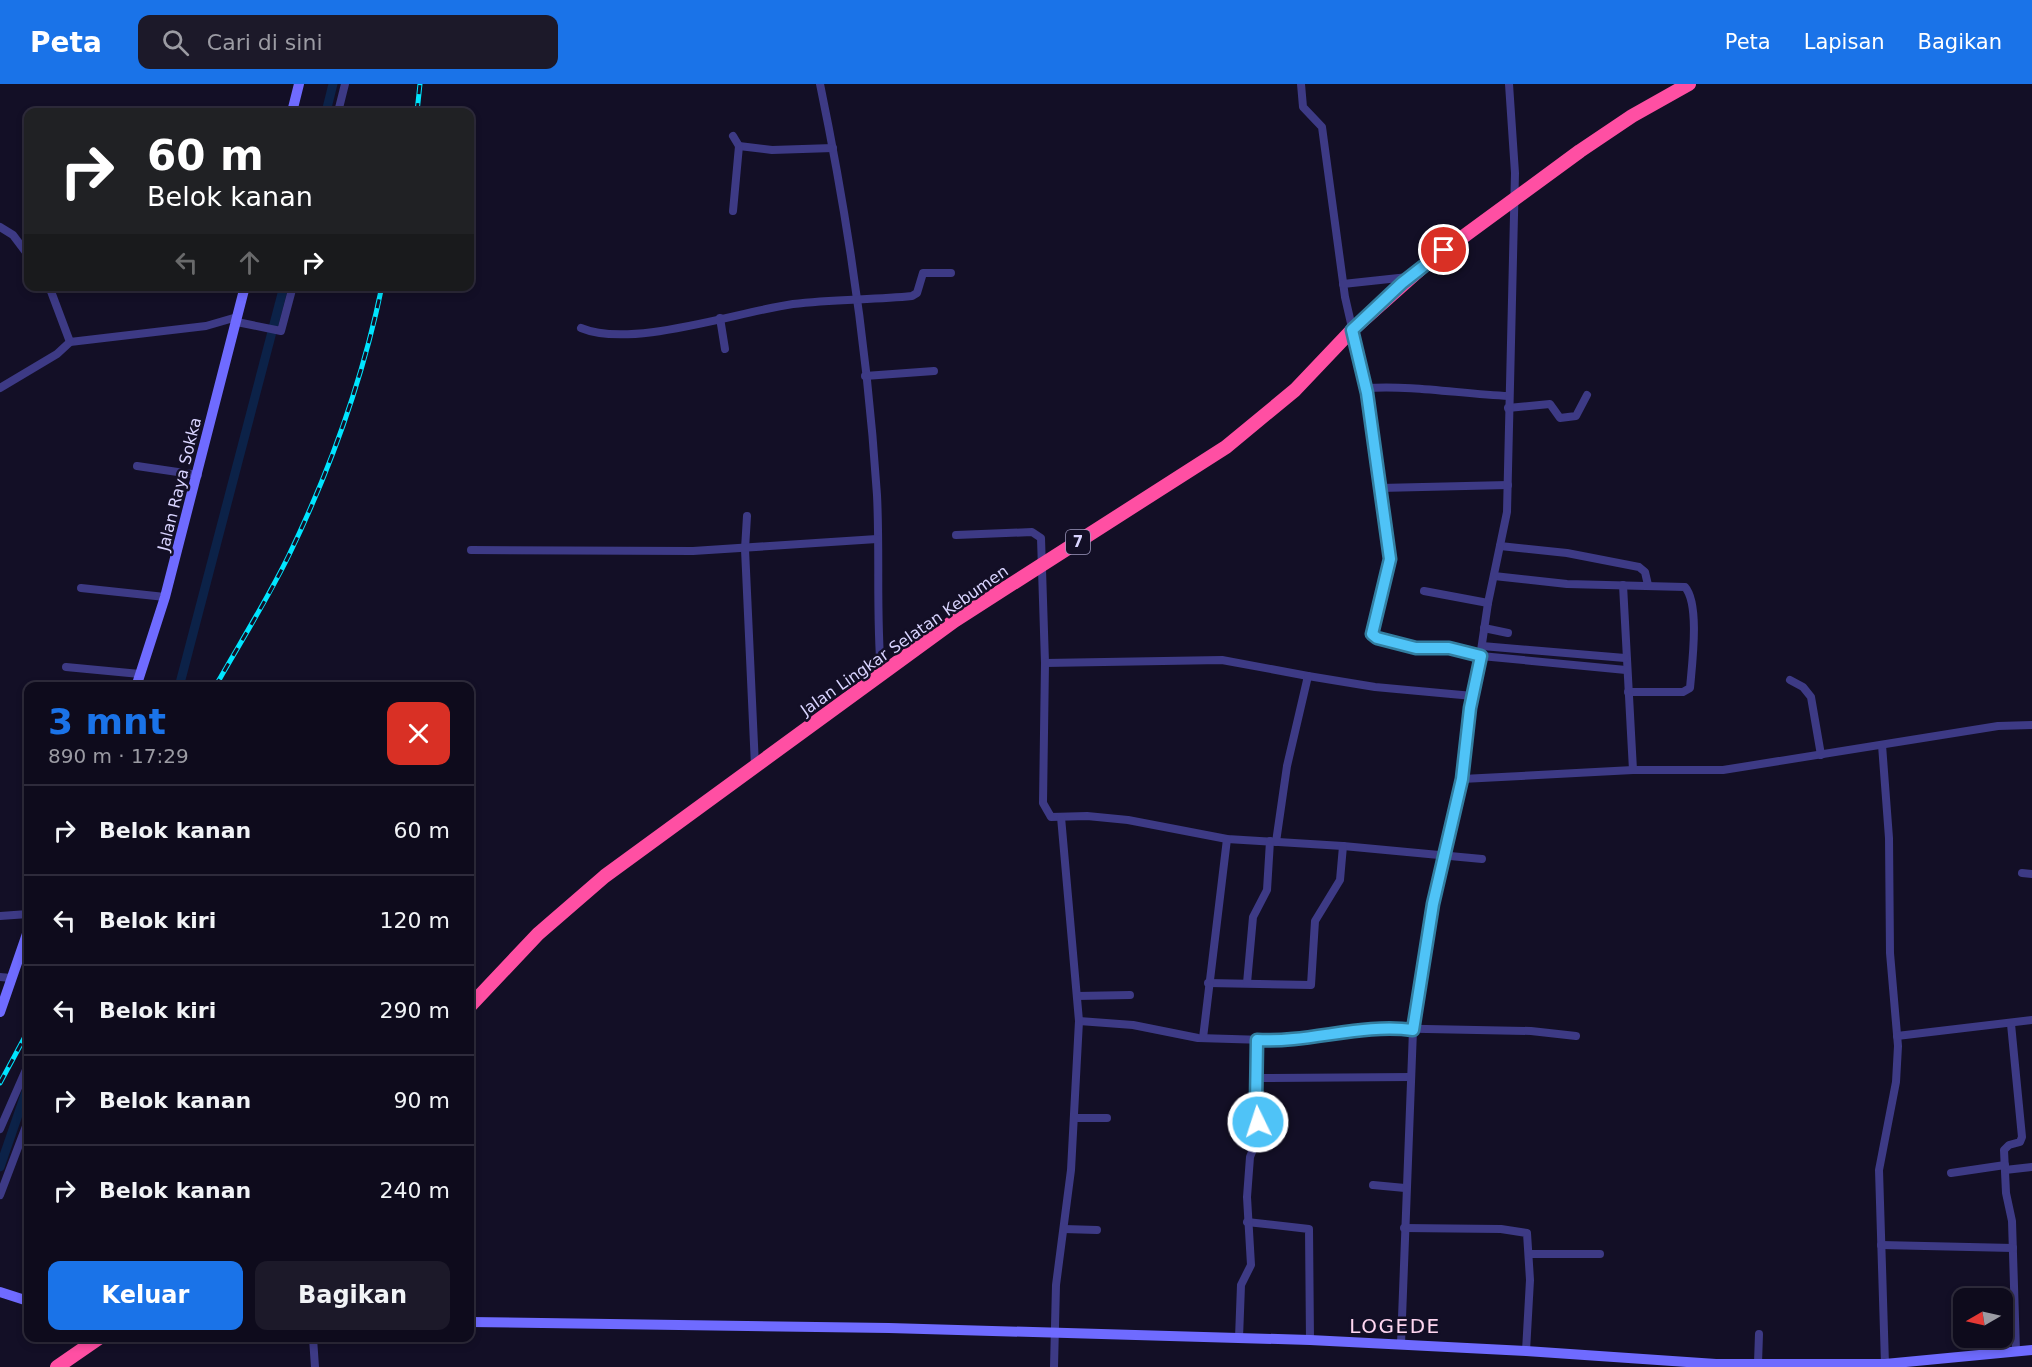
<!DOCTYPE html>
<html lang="id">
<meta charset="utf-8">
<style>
:root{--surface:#0e0b1c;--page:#1c1929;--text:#f1f3f6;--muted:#9b9ba3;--line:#2e2b3b;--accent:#1a73e8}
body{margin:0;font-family:"DejaVu Sans",sans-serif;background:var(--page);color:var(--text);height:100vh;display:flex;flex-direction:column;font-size:22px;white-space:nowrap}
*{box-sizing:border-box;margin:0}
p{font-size:20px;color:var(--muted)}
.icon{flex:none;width:33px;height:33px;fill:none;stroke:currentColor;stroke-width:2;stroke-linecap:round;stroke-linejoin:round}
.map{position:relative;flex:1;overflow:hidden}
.details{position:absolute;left:24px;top:598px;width:450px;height:660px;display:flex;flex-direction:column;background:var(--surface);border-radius:12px;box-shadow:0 3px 9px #0003,0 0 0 2px var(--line)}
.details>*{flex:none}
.hud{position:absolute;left:24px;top:24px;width:450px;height:183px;border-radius:12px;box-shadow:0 3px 9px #0003,0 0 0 2px var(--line);background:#202124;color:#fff;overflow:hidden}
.needle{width:39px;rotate:261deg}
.buttons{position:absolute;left:1953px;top:1204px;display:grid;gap:12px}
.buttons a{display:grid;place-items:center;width:60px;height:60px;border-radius:12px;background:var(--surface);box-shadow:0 3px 9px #0003,0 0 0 2px var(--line);font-size:30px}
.pin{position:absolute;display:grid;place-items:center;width:51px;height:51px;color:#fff;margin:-26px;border:3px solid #fff;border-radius:50%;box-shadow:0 2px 6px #0007}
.me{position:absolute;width:66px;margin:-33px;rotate:356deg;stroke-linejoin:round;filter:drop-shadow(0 0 4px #0008)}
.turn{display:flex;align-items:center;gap:21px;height:126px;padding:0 24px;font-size:27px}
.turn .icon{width:78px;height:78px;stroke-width:2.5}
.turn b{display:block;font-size:42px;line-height:51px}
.lanes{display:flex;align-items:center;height:57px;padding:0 24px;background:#0003;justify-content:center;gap:30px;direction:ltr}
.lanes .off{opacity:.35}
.round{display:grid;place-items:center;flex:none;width:63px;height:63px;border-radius:12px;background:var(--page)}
.headline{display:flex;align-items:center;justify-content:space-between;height:102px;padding:0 24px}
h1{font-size:36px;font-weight:700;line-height:45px;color:var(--accent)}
.action{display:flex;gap:12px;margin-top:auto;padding:12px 24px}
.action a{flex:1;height:69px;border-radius:12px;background:var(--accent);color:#fff;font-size:24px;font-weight:700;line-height:69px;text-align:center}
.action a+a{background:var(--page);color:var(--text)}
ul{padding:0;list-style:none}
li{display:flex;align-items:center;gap:18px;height:90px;padding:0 24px;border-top:2px solid var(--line)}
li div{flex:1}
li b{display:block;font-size:22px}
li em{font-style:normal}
header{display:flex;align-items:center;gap:36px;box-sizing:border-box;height:84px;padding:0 30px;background:var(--accent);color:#fff}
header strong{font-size:28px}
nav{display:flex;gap:33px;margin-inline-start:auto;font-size:21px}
.search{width:420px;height:54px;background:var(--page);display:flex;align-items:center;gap:15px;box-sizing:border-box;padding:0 21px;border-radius:12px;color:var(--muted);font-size:22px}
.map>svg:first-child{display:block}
</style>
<header>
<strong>Peta</strong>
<div class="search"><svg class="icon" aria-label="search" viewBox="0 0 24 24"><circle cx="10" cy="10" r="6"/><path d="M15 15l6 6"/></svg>Cari di sini</div>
<nav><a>Peta</a><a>Lapisan</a><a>Bagikan</a></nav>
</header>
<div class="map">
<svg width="2032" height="1283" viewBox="0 0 2032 1283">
<rect width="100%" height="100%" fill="#130f26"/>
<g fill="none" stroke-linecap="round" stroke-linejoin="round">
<g stroke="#0c2248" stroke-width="9">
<path d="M326 28 333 0"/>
<path d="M179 603 284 202"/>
<path d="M0 1083 28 1002"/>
</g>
<g stroke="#3d3a85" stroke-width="8">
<path d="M820 0C848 135 868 273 877 411 880 470 876 530 881 589"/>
<path d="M1301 0 1303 23 1322 43 1345 213 1367 309 1389 470V485L1372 551 1377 554 1416 564H1449L1481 572 1626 586"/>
<path d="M338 28 345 0"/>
<path d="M733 52 739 62 772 66 833 64"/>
<path d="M733 127 739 62"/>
<path d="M0 143 13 151 28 171"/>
<path d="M1343 200 1408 193"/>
<path d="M49 202 70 258 206 242 237 233"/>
<path d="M720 234 725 265"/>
<path d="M237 238 281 247 293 202"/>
<path d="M581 244C631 265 737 228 793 220 833 215 873 216 912 212L917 209 923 189H951"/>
<path d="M865 292 934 287"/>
<path d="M0 304 57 270 70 258"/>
<path d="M1366 304C1414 301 1461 310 1509 312"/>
<path d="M1508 324 1550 320 1560 334 1576 332 1587 311"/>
<path d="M137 382 198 391"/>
<path d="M1380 404 1508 401"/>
<path d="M747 432 745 465 755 682"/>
<path d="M956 451 1032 448 1041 454 1045 579 1043 719 1051 733 1087 732 1128 736 1227 755 1343 762 1482 775"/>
<path d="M1500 462 1567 469 1639 483 1645 488 1648 501"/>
<path d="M471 466 693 467 877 455"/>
<path d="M1494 492 1567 500 1685 503C1700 520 1692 580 1690 604L1683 608H1628"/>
<path d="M1623 501 1633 686"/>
<path d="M81 504 165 513"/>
<path d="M1424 507 1488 519"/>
<path d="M1484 544 1508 549"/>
<path d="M1482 562 1625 574"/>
<path d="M1045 579 1222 576 1308 592 1287 682 1276 758"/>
<path d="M66 583 140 590"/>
<path d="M1308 592 1375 603 1473 612"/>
<path d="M1790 596 1803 603 1811 613 1821 671"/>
<path d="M1882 661 1889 754 1890 869 1898 962 1896 998 1879 1086 1885 1280"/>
<path d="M1462 695 1633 686H1723L1998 642 2032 641"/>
<path d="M2022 789 2032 790"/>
<path d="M0 832 28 830"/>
<path d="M0 893 11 894"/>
<path d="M1208 899 1311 901 1315 837 1340 796 1343 762"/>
<path d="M1247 899 1253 833 1267 806 1270 757"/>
<path d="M1077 912 1130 911"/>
<path d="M1079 937 1133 941 1198 954 1265 956 1305 955 1377 944 1531 947 1576 952"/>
<path d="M2011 940 2022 1053 2020 1058 2009 1061 2004 1066 2006 1109 2012 1137 2016 1267"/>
<path d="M1897 952 2032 936"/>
<path d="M1203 954 1227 755"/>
<path d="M1257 994 1411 993"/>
<path d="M1074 1034H1107"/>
<path d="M0 1045 28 981"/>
<path d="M2005 1086 2032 1083"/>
<path d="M1951 1089 2005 1081"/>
<path d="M1373 1101 1405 1104"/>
<path d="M0 1111 28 1037"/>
<path d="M1247 1138 1309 1145 1310 1256"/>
<path d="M1404 1144 1501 1145 1527 1149 1530 1196 1526 1267"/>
<path d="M1064 1145 1097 1146"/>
<path d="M1881 1161 2013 1164"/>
<path d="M1529 1170H1600"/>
<path d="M313 1254 315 1283"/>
<path d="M1239 1254 1241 1201 1251 1181 1247 1113 1250 1073 1258 1053 1257 956"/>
<path d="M1401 1260 1413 946 1433 820 1462 695 1488 519 1507 428 1515 89 1509 0"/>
<path d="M1758 1279 1759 1250"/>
<path d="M1054 1283 1056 1201 1071 1086 1079 937 1061 733"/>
</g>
<g stroke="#6f6bff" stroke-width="10">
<path d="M292 28 299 0"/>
<path d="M136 603 165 513 245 202"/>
<path d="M0 928 28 847"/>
<path d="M0 1208 28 1217"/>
<path d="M470 1238 889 1244 1310 1256 1526 1267 1716 1280H1885L2032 1266"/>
</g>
<g stroke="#ff4fa3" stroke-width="14">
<path d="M470 922 538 850 605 792 954 537 1226 363 1295 306 1352 246 1426 180 1580 67 1632 32 1689 0"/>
<path d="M57 1283 99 1254"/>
</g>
<g stroke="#00e5ff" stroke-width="5">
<g id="rail">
<path d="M417 28 420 0"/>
<path d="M215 603C240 559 267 516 289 471 330 386 363 294 382 202"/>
<path d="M0 999 28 947"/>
</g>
</g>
<use href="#rail" stroke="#130f26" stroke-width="3" stroke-dasharray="9" stroke-linecap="butt"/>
</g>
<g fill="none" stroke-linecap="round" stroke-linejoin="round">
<g stroke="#337fa1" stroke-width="15">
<path id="route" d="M1258 1038 1256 1020 1257 956C1310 959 1361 939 1413 946L1433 820 1462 695 1470 624 1481 572 1449 564H1416L1377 554 1372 550 1390 475 1367 309 1352 246 1402 199 1444 166"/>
</g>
<use href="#route" stroke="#4fc3f7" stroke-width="10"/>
</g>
<g text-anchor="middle" stroke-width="5" stroke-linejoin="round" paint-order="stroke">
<rect fill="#130f26" stroke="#9e99be" stroke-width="1.5" x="1066" y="446" width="24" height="24" rx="4.5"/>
<g font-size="15" font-weight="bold" fill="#d9d4ff">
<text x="1078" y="463">7</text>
</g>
<g font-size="16" fill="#d9d4ff" stroke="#130f26">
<text transform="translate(179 400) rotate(-76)" y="6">Jalan Raya Sokka</text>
<text transform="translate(904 556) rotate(-35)" y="6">Jalan Lingkar Selatan Kebumen</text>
</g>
<g font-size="20" letter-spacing="1.5" fill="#ffd6f0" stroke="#130f26">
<text x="1395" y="1249">LOGEDE</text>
</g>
</g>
</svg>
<div class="buttons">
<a><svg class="needle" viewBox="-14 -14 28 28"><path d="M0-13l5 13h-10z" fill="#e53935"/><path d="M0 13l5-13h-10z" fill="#9b9ba3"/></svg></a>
</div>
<div class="pin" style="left:1444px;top:166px;background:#d93025"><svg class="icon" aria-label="arrive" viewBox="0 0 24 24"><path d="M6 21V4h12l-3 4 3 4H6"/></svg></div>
<svg class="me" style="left:1258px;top:1038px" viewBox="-20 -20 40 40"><circle r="17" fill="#4fc3f7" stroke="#fff" stroke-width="3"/><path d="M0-11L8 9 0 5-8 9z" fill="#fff"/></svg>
<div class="hud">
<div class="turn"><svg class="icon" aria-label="right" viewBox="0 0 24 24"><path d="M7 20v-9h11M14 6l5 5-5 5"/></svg><div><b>60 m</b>Belok kanan</div></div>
<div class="lanes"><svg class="icon off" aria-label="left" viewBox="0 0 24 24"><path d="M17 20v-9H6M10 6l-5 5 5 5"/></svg><svg class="icon off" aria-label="ahead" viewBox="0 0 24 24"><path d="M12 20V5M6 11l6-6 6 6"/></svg><svg class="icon" aria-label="right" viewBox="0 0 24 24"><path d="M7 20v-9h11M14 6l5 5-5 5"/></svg></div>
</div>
<section class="details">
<div class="headline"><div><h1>3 mnt</h1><p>890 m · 17:29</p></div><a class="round" style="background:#d93025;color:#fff"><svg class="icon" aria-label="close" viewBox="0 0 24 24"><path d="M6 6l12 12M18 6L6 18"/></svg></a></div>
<ul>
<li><svg class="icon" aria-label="right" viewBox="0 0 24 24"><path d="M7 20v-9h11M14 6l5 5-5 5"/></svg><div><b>Belok kanan</b></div><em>60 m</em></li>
<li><svg class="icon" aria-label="left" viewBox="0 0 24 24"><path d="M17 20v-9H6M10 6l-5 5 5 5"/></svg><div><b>Belok kiri</b></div><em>120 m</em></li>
<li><svg class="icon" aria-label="left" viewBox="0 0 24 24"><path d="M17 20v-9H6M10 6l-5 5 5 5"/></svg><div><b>Belok kiri</b></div><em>290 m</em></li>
<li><svg class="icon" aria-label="right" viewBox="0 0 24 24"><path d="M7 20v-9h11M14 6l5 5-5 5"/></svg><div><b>Belok kanan</b></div><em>90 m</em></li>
<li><svg class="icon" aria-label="right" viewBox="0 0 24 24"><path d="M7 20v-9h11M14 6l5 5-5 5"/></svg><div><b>Belok kanan</b></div><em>240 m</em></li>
</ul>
<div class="action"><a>Keluar</a><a>Bagikan</a></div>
</section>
</div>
